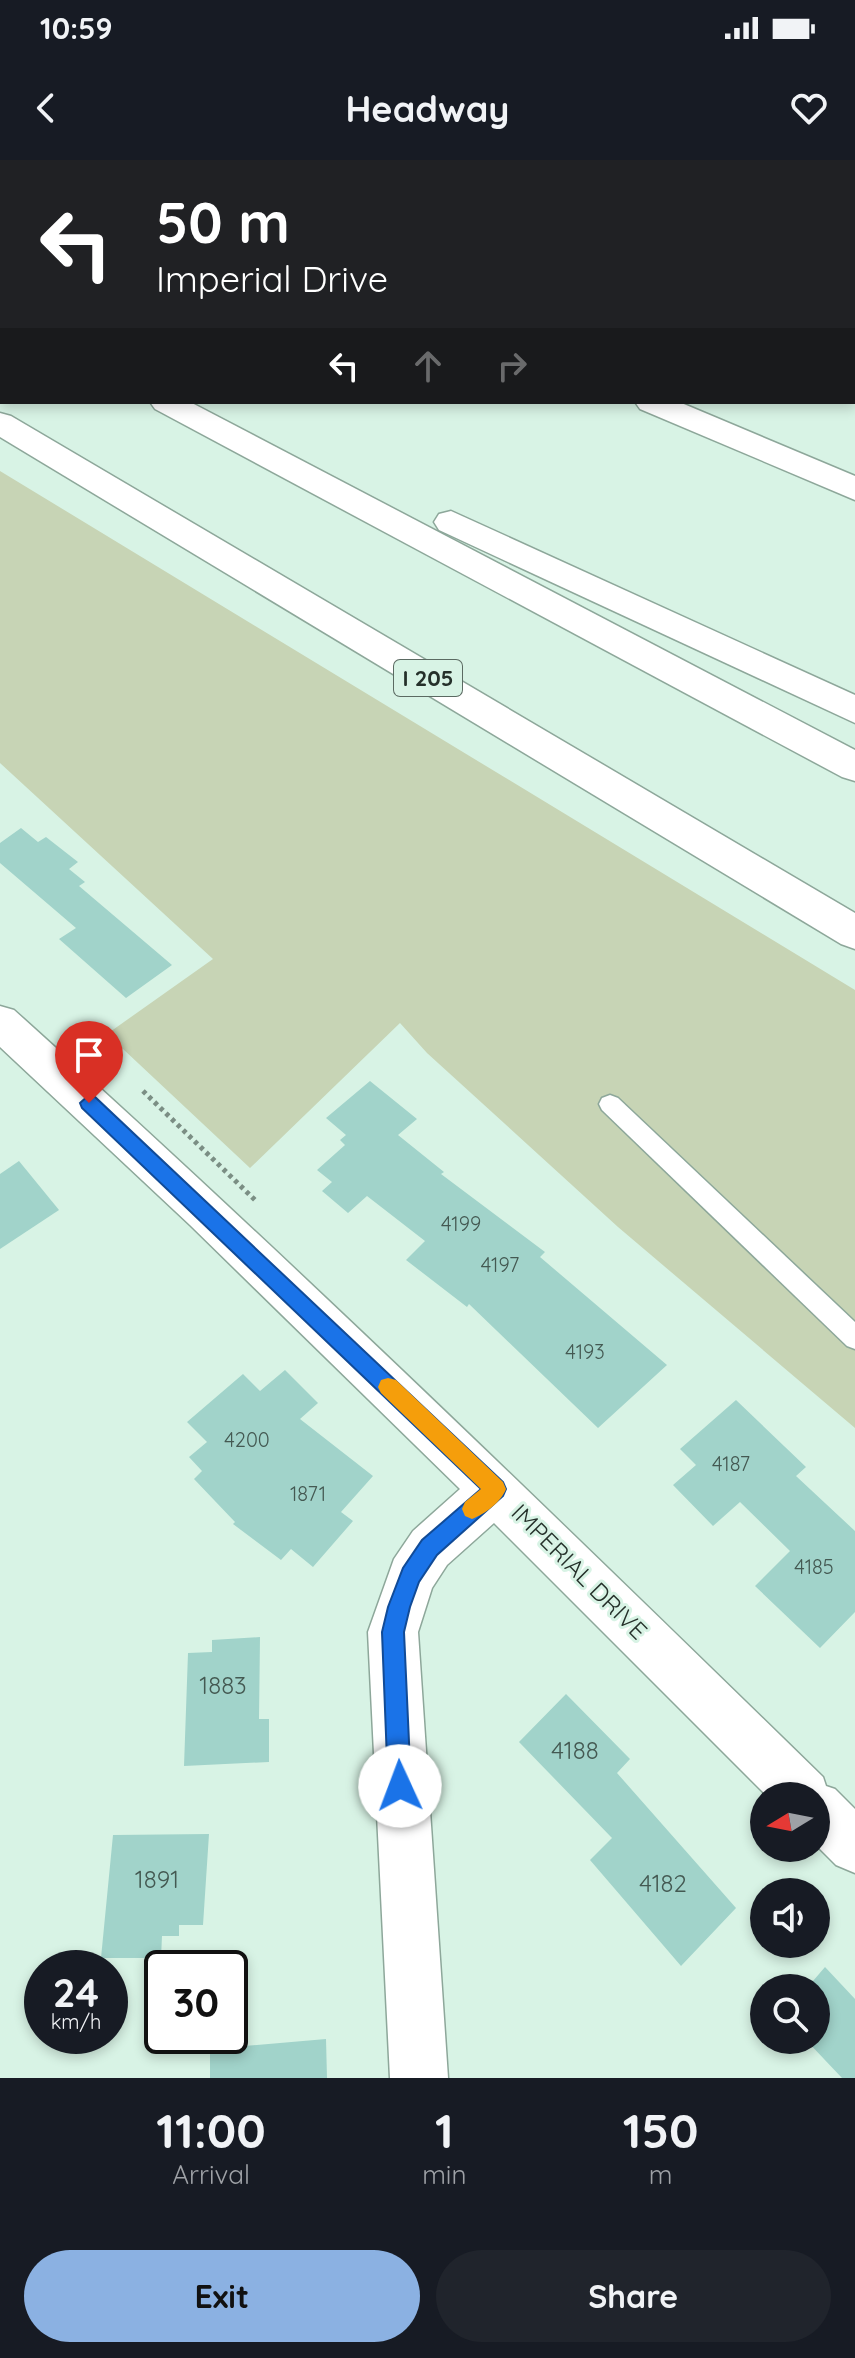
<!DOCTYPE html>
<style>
:root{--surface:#171b24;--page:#20242c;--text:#f1f3f6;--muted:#9ea1a6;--accent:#8bb1e2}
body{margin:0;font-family:Quicksand,sans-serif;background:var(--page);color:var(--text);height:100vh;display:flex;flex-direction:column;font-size:30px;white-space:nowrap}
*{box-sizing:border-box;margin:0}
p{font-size:26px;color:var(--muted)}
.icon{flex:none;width:44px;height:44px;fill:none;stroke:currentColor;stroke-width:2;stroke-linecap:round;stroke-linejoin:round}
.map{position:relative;height:1918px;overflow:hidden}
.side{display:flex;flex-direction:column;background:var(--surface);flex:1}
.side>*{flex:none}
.hud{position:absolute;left:0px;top:0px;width:856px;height:244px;box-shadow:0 4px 12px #0003;background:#202124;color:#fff;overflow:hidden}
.needle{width:52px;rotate:260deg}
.fabs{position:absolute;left:750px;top:1622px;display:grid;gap:16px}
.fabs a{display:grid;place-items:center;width:80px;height:80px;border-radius:50%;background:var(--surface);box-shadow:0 4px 12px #0003;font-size:40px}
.speed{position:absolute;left:24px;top:1790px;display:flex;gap:16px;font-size:40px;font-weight:700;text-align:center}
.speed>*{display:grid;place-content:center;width:104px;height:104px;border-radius:50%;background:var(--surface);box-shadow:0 4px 12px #0003;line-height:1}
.speed small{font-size:20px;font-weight:400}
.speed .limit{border:4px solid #111;border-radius:12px;background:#fff;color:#111}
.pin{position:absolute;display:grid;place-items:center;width:68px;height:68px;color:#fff;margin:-82px -34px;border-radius:50% 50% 50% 0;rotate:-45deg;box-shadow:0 0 8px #0007}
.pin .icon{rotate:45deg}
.me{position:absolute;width:88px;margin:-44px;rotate:358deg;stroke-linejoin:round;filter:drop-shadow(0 0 6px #0008)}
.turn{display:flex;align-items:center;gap:28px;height:168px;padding:0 24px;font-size:36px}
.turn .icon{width:104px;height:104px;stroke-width:2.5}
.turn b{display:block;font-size:56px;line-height:68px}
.lanes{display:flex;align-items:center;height:76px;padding:0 24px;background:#0003;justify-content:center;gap:40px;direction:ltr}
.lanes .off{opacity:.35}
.eta{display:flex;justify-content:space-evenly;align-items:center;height:136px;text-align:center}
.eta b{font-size:48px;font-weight:800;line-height:56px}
.action{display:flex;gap:16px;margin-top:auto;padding:16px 24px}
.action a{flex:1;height:92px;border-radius:48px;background:var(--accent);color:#111;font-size:32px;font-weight:800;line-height:92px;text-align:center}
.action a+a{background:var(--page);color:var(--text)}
.status{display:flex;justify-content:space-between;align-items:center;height:56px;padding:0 40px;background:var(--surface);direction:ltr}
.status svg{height:22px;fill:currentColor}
header{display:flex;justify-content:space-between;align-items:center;height:104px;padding:0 24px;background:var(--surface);font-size:36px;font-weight:800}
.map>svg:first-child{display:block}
</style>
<div class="status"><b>10:59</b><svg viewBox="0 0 49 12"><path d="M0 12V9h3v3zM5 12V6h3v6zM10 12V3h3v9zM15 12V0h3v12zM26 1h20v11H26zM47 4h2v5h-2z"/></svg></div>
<header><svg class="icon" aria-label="back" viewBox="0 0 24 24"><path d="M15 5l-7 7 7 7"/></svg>Headway<svg class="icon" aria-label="heart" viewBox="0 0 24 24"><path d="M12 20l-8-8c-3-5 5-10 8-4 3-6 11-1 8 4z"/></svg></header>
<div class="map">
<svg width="855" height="1918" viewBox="0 0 855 1918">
<rect width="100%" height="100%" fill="#d8f3e5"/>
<path fill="#c7d4b5" d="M0 311 855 830V1268L618 1067 427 893 400 863 250 1008 107 874 213 799 0 603Z"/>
<g fill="#a1d3ca">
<path d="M21 668 38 682 46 677 78 702 69 709 85 722 79 726 172 805 126 838 59 779 76 768 0 703V683Z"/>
<path d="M370 921 417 959 398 975 444 1012 441 1014 545 1092 540 1097 667 1205 598 1268 469 1144 467 1147 406 1100 425 1081 367 1036 348 1053 322 1031 332 1022 317 1010 345 985 340 980 346 975 326 958Z"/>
<path d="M19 1001 59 1050 0 1089V1014Z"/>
<path d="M285 1210 318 1243 300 1259 373 1316 341 1352 353 1361 313 1407 291 1389 281 1400 233 1364 235 1362 194 1319 202 1311 189 1297 207 1282 187 1262 243 1214 260 1231Z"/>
<path d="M736 1240 806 1307 796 1316 855 1371V1452L820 1488 755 1426 790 1391 740 1342 713 1366 673 1325 696 1305 680 1289Z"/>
<path d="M260 1477 259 1559H269V1602L184 1606 188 1493 212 1492V1480Z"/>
<path d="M566 1534 630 1599 617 1613 736 1748 681 1806 590 1700 612 1678 519 1582Z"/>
<path d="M209 1674 203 1765H179V1776H162L161 1798H101L113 1675Z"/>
<path d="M825 1807 855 1839V1918H842L806 1880H816V1828H807Z"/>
<path d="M326 1879 327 1918H210V1889Z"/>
</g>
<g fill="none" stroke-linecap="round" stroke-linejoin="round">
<g stroke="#8da79a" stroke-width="3">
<g id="service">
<path d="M307 0H325L326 2H308Z"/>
<path d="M406 0H425L426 2H407Z"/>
<rect x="854" y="177" width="1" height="10"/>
<path d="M610 935 618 938 855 1162V1189L847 1186 602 950 599 944 602 938Z"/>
</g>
</g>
<g stroke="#8da79a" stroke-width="3">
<path id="minor" d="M0 846 14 850C291 1099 556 1357 823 1617L826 1626 835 1629 855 1649V1713L836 1705 816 1685V1636H767L494 1363 447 1405 432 1428 418 1472 448 1918H390L368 1472 394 1399 413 1371 460 1329 190 1065 0 887Z"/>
</g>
<g stroke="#8da79a" stroke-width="3">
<g id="tertiary">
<path d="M65 0H97L98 2H66Z"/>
<path d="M635 242H679L855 316V340L640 249Z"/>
</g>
</g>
<g stroke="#8da79a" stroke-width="3">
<g id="motorway">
<rect x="0" y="145" width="2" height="19"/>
<path d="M150 242H190L855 590V621L842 617 155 249Z"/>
<path d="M0 253 11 256 855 753V789L841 784 0 277Z"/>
<path d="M451 351 855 535V563L439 370 434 362 439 354Z"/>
</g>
</g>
<path stroke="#7b8e84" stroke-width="5" stroke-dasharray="4 4" stroke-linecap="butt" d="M143 931 256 1041"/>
<use href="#service" fill="#fff" fill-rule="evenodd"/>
<use href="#minor" fill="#fff" fill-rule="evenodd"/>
<use href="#tertiary" fill="#fff" fill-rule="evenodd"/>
<use href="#motorway" fill="#fff" fill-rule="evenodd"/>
</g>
<path fill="#1a73e8" stroke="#114b97" stroke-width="2" d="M89 935 95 937 503 1322 506 1329 503 1336 437 1395 419 1422 410 1447 404 1472 411 1626 408 1634 400 1637 392 1634 388 1626 382 1472 388 1447 403 1408 422 1380 481 1329 82 948 80 943Z"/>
<path fill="#f59e0b" d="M388 1218 396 1220 503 1322 506 1329C501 1342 485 1354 472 1359L465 1356 462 1349 465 1342 481 1329 381 1233 378 1227 381 1220Z"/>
<g text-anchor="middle" stroke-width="6" stroke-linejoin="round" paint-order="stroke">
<g font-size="20" fill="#445952">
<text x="461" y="1071">4199</text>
<text x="500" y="1112">4197</text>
<text x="585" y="1199">4193</text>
<text x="247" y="1287">4200</text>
<text x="731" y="1311">4187</text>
<text x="308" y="1341">1871</text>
<text x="814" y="1414">4185</text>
</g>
<rect fill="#d8f3e5" stroke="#5b6a62" stroke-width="2" x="394" y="500" width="68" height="36" rx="6"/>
<g font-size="22" font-weight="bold" fill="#25302a">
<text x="428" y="526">I 205</text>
</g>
<g font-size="24" fill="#25302a" stroke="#d8f3e5">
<text transform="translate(579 1412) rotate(45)" y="8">IMPERIAL DRIVE</text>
</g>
<g font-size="24" fill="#445952">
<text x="223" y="1534">1883</text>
<text x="575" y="1599">4188</text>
<text x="157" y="1728">1891</text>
<text x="663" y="1732">4182</text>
</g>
</g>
</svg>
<div class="fabs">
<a><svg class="needle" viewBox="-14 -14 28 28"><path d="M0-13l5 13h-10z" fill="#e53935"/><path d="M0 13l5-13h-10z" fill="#9ea1a6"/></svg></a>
<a><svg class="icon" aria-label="sound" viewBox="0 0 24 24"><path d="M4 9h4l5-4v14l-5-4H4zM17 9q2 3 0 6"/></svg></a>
<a><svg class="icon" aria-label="search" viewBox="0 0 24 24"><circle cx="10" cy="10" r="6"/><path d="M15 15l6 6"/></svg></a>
</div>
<div class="speed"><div>24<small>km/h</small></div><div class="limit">30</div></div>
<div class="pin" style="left:89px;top:943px;background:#d93025"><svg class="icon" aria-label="arrive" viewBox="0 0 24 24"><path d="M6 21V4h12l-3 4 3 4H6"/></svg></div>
<svg class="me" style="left:400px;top:1626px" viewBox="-20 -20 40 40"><circle r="19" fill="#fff"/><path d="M0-13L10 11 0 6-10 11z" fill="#1a73e8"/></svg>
<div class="hud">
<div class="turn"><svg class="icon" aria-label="left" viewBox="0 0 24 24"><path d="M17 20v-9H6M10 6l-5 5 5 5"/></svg><div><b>50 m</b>Imperial Drive</div></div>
<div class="lanes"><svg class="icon" aria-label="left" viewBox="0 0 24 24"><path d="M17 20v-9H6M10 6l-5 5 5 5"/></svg><svg class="icon off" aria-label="ahead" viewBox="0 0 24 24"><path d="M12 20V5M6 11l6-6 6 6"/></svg><svg class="icon off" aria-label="right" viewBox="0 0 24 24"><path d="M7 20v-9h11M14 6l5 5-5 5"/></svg></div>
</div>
</div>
<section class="side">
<div class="eta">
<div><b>11:00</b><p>Arrival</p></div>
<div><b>1</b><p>min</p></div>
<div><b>150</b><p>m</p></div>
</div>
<div class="action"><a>Exit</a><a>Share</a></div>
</section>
